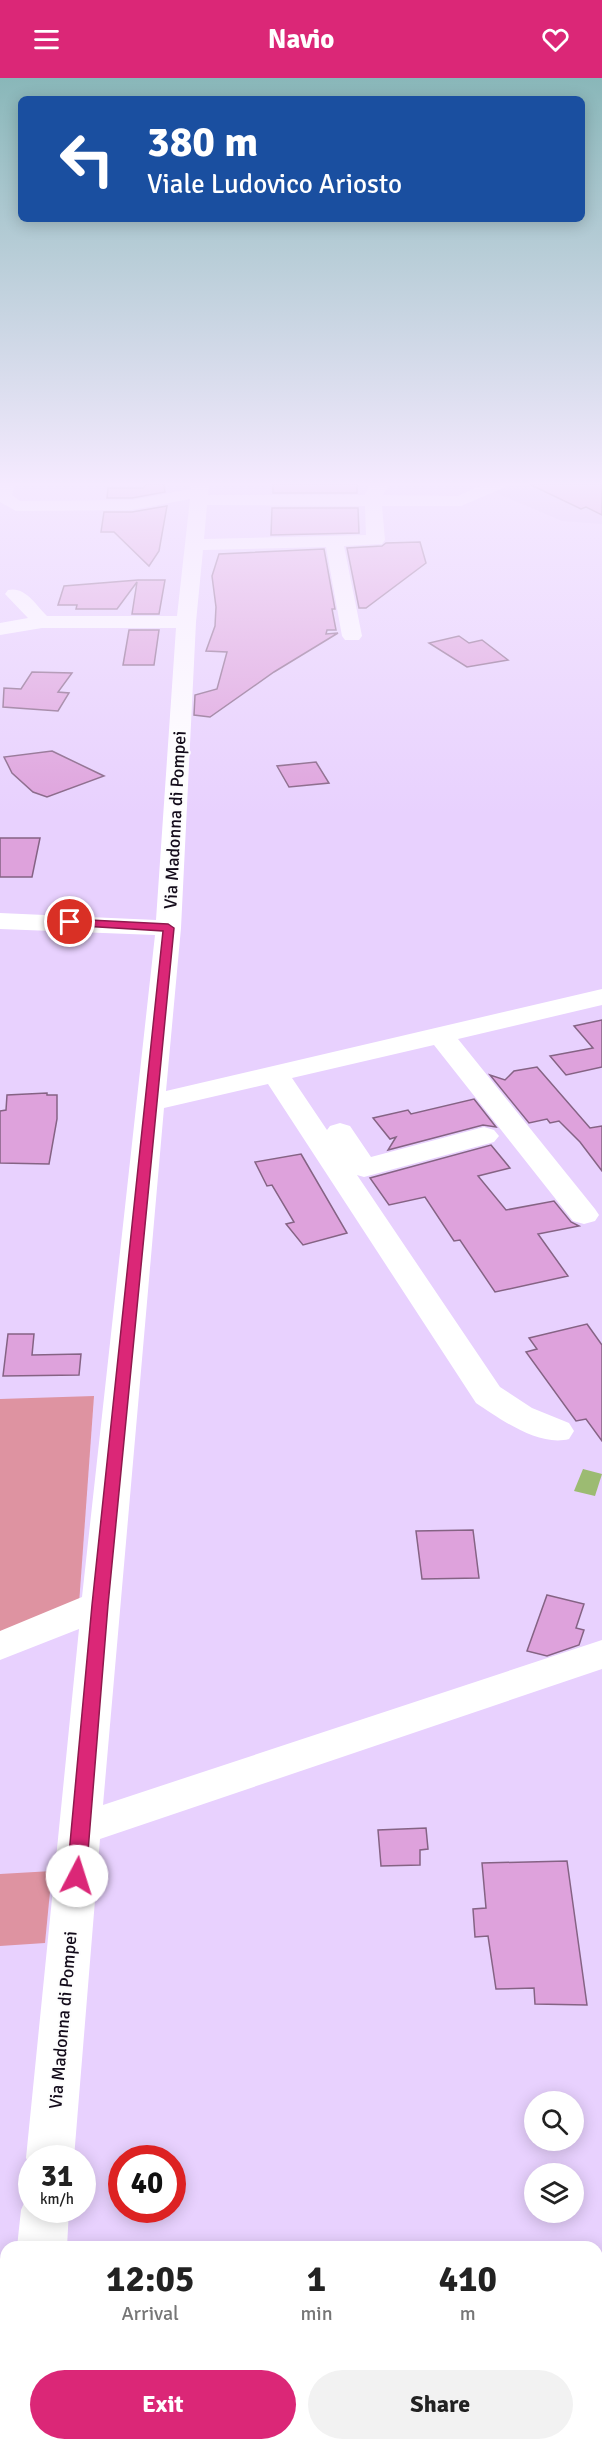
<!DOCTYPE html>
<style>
:root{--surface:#fff;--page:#f2f2f2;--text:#222;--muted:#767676;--accent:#db2777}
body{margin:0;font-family:Signika,sans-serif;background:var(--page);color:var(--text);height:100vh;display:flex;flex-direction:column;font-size:22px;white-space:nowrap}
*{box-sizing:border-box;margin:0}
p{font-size:20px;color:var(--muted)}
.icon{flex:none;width:33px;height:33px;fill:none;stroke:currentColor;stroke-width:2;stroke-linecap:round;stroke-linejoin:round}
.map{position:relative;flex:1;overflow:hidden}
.side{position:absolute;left:0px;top:2163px;width:603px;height:210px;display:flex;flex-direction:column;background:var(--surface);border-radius:18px 18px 0 0;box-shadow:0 3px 15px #0003}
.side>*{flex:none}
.top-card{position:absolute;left:18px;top:18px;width:567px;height:126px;border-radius:9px;box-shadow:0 3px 15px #0003;background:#1a4fa0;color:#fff;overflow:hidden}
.tools{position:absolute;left:524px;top:2013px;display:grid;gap:12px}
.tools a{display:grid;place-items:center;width:60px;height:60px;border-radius:50%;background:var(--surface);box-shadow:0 3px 15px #0003;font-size:30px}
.speed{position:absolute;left:18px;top:2067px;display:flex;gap:12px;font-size:30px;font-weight:700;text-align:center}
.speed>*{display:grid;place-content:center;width:78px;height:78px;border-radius:50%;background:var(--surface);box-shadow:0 3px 15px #0003;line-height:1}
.speed small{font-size:15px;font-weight:400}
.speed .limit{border:9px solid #d22;background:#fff;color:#111}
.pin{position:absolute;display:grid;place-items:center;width:51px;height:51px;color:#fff;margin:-26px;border:3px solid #fff;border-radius:50%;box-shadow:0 2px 6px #0007}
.me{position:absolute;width:66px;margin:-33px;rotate:5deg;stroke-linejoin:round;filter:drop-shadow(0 0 4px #0008)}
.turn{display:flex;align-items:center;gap:21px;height:126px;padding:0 30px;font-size:27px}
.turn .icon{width:78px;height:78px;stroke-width:2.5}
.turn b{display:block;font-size:42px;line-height:51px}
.eta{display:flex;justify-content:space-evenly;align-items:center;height:102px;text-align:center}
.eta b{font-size:36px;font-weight:800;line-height:42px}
.button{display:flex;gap:12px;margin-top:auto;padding:12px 30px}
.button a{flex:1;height:69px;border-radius:36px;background:var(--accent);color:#fff;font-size:24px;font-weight:800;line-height:69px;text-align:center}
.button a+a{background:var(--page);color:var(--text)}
header{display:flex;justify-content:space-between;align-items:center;height:78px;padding:0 30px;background:var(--accent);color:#fff;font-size:27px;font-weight:800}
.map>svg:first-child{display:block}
</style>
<header><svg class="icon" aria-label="menu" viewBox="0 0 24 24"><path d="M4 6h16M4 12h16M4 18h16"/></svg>Navio<svg class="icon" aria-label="heart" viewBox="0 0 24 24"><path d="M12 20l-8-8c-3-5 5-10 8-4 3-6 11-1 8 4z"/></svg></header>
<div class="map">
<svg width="602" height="2373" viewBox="0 0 602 2373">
<rect width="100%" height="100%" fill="#e8d1fe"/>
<path fill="#dcc3f6" d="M513 406H602V446L562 443 494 414Z"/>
<g fill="#de93a1">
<path d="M94 1318 79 1526 0 1559V1321Z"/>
<path d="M52 1793 45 1865 0 1868V1796Z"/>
</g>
<path fill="#9cbb72" d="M583 1391 602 1396 595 1418 574 1413Z"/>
<g fill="#dea2dc" stroke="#856384" stroke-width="1.5">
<path d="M146 406H164L165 414 132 420H107L108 410H143Z"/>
<rect x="273" y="406" width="84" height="9"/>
<path d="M529 406H602V437L586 429 581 431Z"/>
<path d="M167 428 159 473 149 488 114 454H101L104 434H132Z"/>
<path d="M272 430H358L359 455 271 457Z"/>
<path d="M420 464 426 485 366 530H359L347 470 382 468 386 465Z"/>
<path d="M324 471 335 531H332L336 552H327L326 556 338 555 274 594 210 639 194 637 195 617 217 611 227 574 206 573 215 548 216 529 212 498 219 476Z"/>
<path d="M138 502H165L159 536H132L137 504 117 531H76L77 527H58L64 508Z"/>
<path d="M129 552H159L154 587H123Z"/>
<path d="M459 558 469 565 482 562 508 582 467 589 429 565Z"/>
<path d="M32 594 72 595 58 614 69 615 58 633 3 629 4 610 21 611Z"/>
<path d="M52 673 104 698 47 719 33 714 12 695 4 679Z"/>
<path d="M316 684 329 705 289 709 277 688Z"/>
<path d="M0 760H40L32 799H0Z"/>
<path d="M602 942V989L566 997 550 978 593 970 574 948Z"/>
<path d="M537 989 590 1050 602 1048V1093L580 1064 559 1043 550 1045 547 1041 529 1045 490 997 505 1002 514 993Z"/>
<path d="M47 1015V1017H57V1041L49 1086 0 1085V1033L6 1032 7 1017Z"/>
<path d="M474 1021 496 1049 483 1047 388 1072 396 1059 390 1061 373 1040 408 1032 411 1036Z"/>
<path d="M491 1067 510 1090 478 1098 506 1132 554 1123 571 1144 579 1148 538 1156 568 1198 495 1214 460 1162 454 1163 425 1119 389 1127 370 1100Z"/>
<path d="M301 1076 347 1155 303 1167 286 1146 294 1144 272 1107 267 1108 255 1084Z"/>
<path d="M587 1246 602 1267V1363L586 1341 576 1343 526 1274 537 1271 529 1260Z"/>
<path d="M8 1256H34L32 1277 81 1276 79 1297 3 1298Z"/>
<path d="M473 1452 479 1500 422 1501 416 1453Z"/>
<path d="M547 1517 584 1526 576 1550 584 1552 579 1567 547 1578 527 1573Z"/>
<path d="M426 1750 428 1771 420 1772V1787L381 1788 378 1752Z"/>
<path d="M567 1783 587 1927 535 1926 534 1910 496 1911 488 1858 475 1859 473 1831 486 1830 482 1785Z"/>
</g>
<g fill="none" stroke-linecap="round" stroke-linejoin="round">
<g fill="#fff" fill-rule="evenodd">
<path d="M0 406H15L12 417 20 423 132 422 191 411V406H209L208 417H365L370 406H389L383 417 458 418 484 406H506L503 410 461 428H382L385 462 382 466 344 468 362 558 359 562H345L342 558 326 469 203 472 196 544 181 850 166 1013 602 911V927L458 961 595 1131 599 1137 595 1143 584 1146 573 1143 434 967 292 1000 327 1052 330 1048 340 1045 350 1048 371 1079 484 1049 494 1052 499 1058 494 1064 364 1099 357 1097 500 1309 532 1330 569 1345 574 1353 569 1361C539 1369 500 1341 476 1325L268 1006 164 1030 103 1727 602 1562V1591L100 1761 74 2080H32V2092L26 2080 79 1551 0 1582V1553L82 1519 155 857 0 851V835L156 842 176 550H42L0 557V545L28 540 5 516 8 512C25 508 36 527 47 538H177L190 421 132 432 16 433 0 424ZM207 427 365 428 366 457 204 461Z"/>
<path d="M32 2115V2132H69L67 2169H17L21 2132 28 2116Z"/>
<path d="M4 2348H6V2367H49L50 2373H0V2359Z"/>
</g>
</g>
<linearGradient id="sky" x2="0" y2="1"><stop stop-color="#89b7b9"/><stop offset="0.55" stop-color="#f5eaff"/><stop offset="1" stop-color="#f5eaff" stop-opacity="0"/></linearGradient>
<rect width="602" height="738" fill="url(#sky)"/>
<path fill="#db2777" stroke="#8e194d" stroke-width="1.5" d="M70 841 168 846 174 850 108 1527 86 1798 83 1803 77 1805 70 1803 67 1798 92 1527 163 853 67 847V842Z"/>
<g text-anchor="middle" stroke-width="4.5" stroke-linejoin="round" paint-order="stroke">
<g font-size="18" fill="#130b1a" stroke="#fdfdfd">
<text transform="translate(175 742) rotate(-87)" y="6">Via Madonna di Pompei</text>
<text transform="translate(63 1942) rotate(-85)" y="6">Via Madonna di Pompei</text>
</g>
</g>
</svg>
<div class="tools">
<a><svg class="icon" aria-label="search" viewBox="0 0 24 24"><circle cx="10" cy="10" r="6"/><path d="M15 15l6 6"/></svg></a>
<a><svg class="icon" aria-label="layers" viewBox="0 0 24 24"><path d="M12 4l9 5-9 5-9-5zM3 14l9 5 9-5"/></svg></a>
</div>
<div class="speed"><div>31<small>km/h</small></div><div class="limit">40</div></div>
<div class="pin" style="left:70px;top:844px;background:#d93025"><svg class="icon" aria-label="arrive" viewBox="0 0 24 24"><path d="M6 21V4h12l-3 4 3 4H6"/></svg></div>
<svg class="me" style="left:77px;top:1798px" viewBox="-20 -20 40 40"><circle r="19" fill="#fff"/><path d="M0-13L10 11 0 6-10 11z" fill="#db2777"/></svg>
<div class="top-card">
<div class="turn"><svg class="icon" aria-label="left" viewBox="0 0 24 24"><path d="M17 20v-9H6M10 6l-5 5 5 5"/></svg><div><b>380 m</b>Viale Ludovico Ariosto</div></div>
</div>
<section class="side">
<div class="eta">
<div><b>12:05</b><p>Arrival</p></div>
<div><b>1</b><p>min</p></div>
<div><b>410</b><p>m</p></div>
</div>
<div class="button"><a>Exit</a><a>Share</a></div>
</section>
</div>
